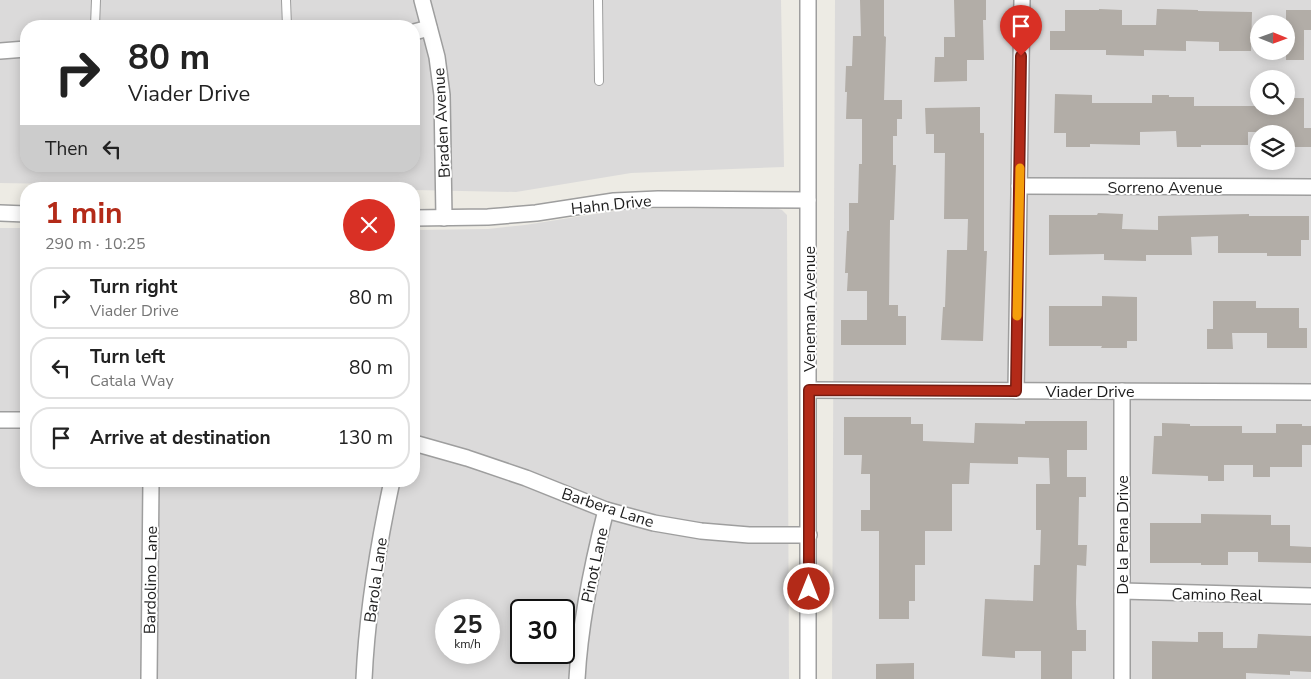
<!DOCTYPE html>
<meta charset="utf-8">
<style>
:root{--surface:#fff;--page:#f2f2f2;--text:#222;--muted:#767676;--line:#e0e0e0;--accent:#b32a18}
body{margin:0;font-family:"Nunito Sans",sans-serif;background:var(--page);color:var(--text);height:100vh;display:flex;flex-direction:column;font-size:19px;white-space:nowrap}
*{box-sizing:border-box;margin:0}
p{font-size:16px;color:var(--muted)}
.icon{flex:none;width:28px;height:28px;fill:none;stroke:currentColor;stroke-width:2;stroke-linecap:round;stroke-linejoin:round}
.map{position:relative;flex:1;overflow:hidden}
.side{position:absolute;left:20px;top:182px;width:400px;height:305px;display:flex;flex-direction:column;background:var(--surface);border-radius:20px;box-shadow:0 2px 12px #0003}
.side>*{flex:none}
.top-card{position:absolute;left:20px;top:20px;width:400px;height:152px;border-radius:20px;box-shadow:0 2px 12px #0003;background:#fff;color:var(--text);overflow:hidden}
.needle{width:32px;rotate:91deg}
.tools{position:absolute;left:1250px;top:15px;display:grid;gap:10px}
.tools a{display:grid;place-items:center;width:45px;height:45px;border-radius:50%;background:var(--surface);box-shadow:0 2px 12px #0003;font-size:25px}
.speed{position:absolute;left:435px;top:599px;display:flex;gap:10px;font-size:25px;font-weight:700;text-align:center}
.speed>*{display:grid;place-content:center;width:65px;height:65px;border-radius:50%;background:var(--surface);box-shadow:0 2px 12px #0003;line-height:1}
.speed small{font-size:12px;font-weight:400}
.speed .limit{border:2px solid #111;border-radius:8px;background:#fff;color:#111}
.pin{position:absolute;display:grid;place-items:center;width:42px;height:42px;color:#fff;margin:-51px -21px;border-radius:50% 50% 50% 0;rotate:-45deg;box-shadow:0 0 5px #0007}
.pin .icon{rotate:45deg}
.me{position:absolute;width:55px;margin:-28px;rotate:0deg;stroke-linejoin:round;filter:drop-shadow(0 0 4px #0008)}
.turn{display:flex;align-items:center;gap:18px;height:105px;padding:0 25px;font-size:22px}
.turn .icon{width:65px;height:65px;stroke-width:2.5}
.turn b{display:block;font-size:35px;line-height:42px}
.then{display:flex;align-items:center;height:48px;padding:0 25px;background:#0003;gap:10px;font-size:19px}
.round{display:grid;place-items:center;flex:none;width:52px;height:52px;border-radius:26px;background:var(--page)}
.summary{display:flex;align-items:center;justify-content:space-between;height:85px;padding:0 25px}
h1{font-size:30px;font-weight:700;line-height:38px;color:var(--accent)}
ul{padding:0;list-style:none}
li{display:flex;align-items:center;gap:15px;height:62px;margin:0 10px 8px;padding:0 15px;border:2px solid var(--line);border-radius:20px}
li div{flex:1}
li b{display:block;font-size:19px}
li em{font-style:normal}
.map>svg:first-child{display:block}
</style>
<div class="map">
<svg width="1311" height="679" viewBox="0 0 1311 679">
<rect width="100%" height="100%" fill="#edebe4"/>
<g fill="#dbdada" fill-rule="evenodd">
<path d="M0 0H781L784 167 631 173 516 192 414 190V189H343L0 183ZM26 26H414V166H26Z"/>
<path d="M835 0H1311V679H832ZM1259 24H1286V51H1259ZM1259 79H1286V106H1259ZM1259 134H1286V161H1259Z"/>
<path d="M775 208 782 210 787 215V223L789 679H0V228H26V481H414V230L488 229 525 225 627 209ZM446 610H489V652H446ZM521 610H564V652H521Z"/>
</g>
<g fill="#b2ada7">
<path d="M860 0H884V36L886 37 884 100H902V119H897V136H893V165H896L894 220H890L889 305H898V316H906V345H841V320H867V291H847L848 273H845L847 231H849V203H858L859 164H862V119H846L847 92H845L846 66H852L853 36H861Z"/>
<path d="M954 0H986V20H983L984 60H967V81L934 82 935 57H944V37H955Z"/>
<path d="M1099 9 1122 10V25H1156L1157 9 1198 10V11L1252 12 1251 51H1219V42L1186 41V51L1144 50V56L1106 55V50H1050V31H1065V10H1099Z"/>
<path d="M1286 10H1311V30H1304V60H1286Z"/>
<path d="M1055 94 1092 95V103H1152V95H1169V97H1194V106H1286V98H1304V128H1311V147H1286V134H1285V132H1248V145H1201V147H1177L1176 131 1140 132V145L1090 144V147H1066V133H1054Z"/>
<path d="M980 107V133H984V251H987L983 341 941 340 943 307H945L947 250H967L968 219H944L945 153H934V134H926L925 108Z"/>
<path d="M1098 213 1123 214 1122 229 1158 230V216L1249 214V216H1309V240H1301V256H1267V253H1218V236L1191 237 1192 255H1146V261L1104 260V254L1049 255V215H1097Z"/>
<path d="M1102 296 1137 297V341H1127V348H1101L1102 346H1049V306H1102Z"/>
<path d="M1213 301H1256V308H1299V328H1307V348H1267V333H1232L1233 349H1207V329H1213Z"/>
<path d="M844 417H911V424H923V441L974 443 975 423 1025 424V421H1087V450H1067V477H1086V497H1079L1078 545H1087L1086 566 1077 565 1076 603 1077 630H1086V651H1072V679H1041V651H1015V658L982 656 985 599 1033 601 1034 565H1040L1041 530H1036V484H1050L1049 458 1018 457V464L970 463 969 484H952V531H925V565H915V601H909V619H879V531H861V510H870V474H861L862 455H844Z"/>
<path d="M1162 423 1190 424V426H1242V433H1276V424H1302V426H1311V445H1302V467H1270V477H1253V465H1224V481H1208V476L1152 474 1154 436H1162Z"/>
<path d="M1201 514 1271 515V525H1290V546L1311 547V563L1258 562V552H1228V565H1201V563H1150V523H1201Z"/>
<path d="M1198 632H1223V648H1257L1258 634 1311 636V672L1290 671V675L1246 673V679H1152V641L1198 642Z"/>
<path d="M914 663V679H876V664Z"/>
</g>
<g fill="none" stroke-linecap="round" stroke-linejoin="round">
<g stroke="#9e9e9e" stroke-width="10">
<g id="service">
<path d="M286 0 287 26"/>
<path d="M598 0 599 81"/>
<path d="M95 26 96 0"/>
</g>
</g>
<g stroke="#9e9e9e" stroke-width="18">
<g id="minor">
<path d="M422 0 437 57 442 95 444 218"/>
<path d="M808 0V679"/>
<path d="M414 32 429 28"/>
<path d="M0 51 26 49"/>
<path d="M1019 186 1311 187"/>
<path d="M0 213 26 214"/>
<path d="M414 218 488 217 536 213 614 201 658 199 808 200"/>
<path d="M809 390 1311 392"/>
<path d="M1016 391 1022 0"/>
<path d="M1122 391V679"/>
<path d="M0 420H26"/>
<path d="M414 443 467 458 526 478 606 510 654 523 701 531 749 535H809"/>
<path d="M1122 591 1311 596"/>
<path d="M149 679 151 481"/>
<path d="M364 679C367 612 378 546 392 481"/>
<path d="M577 679C580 622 592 565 606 510"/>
</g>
</g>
<use href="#service" stroke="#fff" stroke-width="8"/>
<use href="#minor" stroke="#fff" stroke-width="15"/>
</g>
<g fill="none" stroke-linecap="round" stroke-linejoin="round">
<g stroke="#741b10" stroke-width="12">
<path id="route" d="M809 589V390L1016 391 1021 56"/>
</g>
<use href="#route" stroke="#b32a18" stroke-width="9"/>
<path stroke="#f59e0b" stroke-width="9" d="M1017 316 1020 168"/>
</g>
<g text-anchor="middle" stroke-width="4" stroke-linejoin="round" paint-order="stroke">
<g font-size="16" fill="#1d1d1d" stroke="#fff">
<text transform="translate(441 123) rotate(-93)" y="6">Braden Avenue</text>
<text x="1165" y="193">Sorreno Avenue</text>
<text transform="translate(611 204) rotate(-6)" y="6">Hahn Drive</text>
<text transform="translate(809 309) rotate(-90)" y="6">Veneman Avenue</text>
<text x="1090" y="397">Viader Drive</text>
<text transform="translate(608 507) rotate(18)" y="6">Barbera Lane</text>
<text transform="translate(1122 535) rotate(-90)" y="6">De la Pena Drive</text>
<text transform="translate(594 565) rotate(-78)" y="6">Pinot Lane</text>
<text transform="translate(150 580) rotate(-89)" y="6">Bardolino Lane</text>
<text transform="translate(375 580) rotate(-82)" y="6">Barola Lane</text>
<text transform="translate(1217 594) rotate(1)" y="6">Camino Real</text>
</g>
</g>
</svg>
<div class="tools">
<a><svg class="needle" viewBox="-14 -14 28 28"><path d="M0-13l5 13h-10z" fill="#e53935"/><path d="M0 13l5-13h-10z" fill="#767676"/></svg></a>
<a><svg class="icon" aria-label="search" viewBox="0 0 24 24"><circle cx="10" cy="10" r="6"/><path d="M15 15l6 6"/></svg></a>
<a><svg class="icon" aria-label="layers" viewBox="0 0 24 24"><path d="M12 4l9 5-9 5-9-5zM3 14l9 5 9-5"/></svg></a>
</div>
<div class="speed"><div>25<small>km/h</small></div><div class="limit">30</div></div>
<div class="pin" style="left:1021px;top:56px;background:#d93025"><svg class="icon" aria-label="arrive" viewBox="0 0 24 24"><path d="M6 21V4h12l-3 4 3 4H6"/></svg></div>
<svg class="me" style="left:809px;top:589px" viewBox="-20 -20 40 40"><circle r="17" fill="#b32a18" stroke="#fff" stroke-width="3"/><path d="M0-11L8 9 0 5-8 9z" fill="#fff"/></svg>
<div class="top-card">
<div class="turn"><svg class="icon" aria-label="right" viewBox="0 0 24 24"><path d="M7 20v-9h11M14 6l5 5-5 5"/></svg><div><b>80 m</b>Viader Drive</div></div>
<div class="then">Then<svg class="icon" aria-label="left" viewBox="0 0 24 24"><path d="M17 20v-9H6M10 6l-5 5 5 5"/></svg></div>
</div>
<section class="side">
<div class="summary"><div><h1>1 min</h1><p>290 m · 10:25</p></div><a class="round" style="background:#d93025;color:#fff"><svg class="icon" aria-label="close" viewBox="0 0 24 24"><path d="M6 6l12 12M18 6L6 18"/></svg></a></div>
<ul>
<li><svg class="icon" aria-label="right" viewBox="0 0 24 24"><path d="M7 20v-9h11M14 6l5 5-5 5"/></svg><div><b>Turn right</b><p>Viader Drive</p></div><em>80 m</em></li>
<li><svg class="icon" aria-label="left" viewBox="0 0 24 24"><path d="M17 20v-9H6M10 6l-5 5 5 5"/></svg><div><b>Turn left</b><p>Catala Way</p></div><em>80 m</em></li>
<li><svg class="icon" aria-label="arrive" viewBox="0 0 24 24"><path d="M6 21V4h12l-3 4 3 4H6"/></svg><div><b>Arrive at destination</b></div><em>130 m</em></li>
</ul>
</section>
</div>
